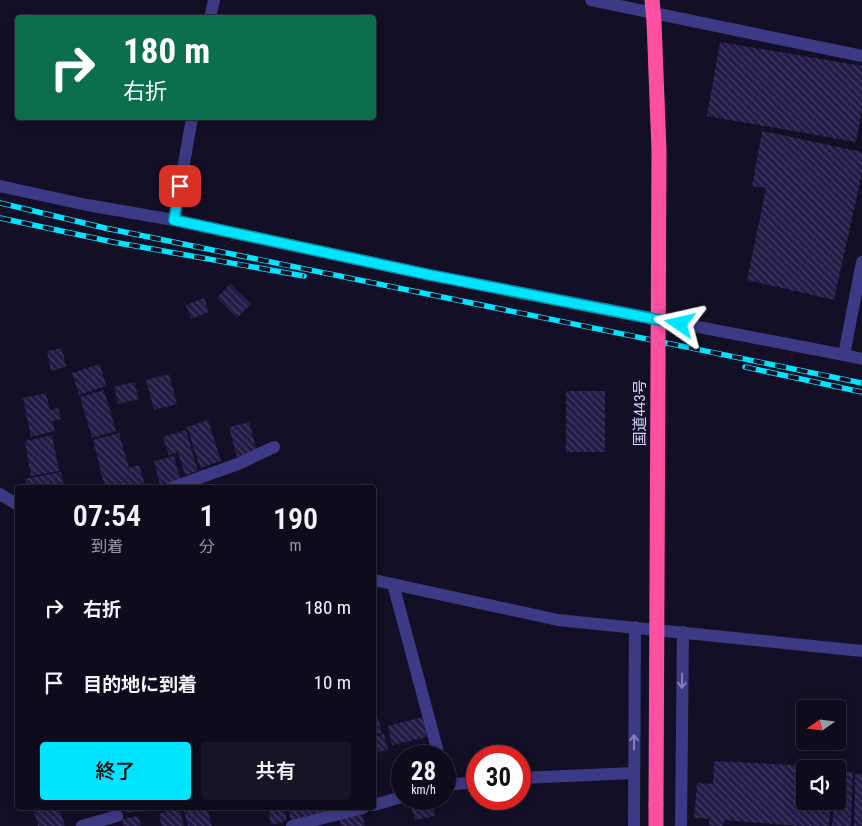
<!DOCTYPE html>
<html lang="ja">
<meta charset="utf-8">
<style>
:root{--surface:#0e0b1c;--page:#171425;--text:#f1f3f6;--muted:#9b9ba3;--line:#2e2b3b;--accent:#00e5ff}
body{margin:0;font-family:"Roboto Condensed","Noto Sans JP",sans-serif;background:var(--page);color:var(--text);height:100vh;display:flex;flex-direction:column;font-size:19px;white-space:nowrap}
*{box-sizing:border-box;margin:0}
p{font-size:16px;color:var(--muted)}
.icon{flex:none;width:28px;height:28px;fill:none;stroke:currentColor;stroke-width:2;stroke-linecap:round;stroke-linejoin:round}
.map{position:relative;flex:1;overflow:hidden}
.side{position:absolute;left:15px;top:485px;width:361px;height:325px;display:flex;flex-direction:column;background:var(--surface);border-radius:5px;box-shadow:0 2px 12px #0003,0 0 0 1px var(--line)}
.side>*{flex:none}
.guide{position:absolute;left:15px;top:15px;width:361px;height:105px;border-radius:5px;box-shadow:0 2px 12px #0003,0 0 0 1px var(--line);background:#0b6e4f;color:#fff;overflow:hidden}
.needle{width:32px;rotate:256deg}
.fabs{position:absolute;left:796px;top:700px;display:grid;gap:10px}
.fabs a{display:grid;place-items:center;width:50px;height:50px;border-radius:5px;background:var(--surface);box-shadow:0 2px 12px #0003,0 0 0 1px var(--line);font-size:25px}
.speed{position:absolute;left:391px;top:745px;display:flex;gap:10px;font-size:25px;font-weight:700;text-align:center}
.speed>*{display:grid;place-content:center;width:65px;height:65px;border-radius:50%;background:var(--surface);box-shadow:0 2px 12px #0003,0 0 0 1px var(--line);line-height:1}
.speed small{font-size:12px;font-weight:400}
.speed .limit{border:8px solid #d22;background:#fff;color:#111}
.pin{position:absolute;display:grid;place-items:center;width:42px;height:42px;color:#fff;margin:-21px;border-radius:10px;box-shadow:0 2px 8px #0006}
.me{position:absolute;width:55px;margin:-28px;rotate:281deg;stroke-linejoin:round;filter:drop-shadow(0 0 4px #0008)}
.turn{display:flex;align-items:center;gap:18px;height:105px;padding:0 25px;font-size:22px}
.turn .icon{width:65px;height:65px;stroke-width:2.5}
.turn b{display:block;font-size:35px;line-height:42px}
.eta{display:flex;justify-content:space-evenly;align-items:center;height:85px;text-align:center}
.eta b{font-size:30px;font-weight:600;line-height:35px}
.primary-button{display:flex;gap:10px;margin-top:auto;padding:10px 25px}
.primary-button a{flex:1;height:58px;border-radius:5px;background:var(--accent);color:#111;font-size:20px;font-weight:600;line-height:58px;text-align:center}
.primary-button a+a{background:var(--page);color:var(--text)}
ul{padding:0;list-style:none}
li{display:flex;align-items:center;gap:15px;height:75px;padding:0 25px}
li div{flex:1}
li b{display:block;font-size:19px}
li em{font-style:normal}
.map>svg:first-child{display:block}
</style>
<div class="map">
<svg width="862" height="826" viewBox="0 0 862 826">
<defs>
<pattern id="building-back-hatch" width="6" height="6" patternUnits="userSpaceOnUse" patternTransform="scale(1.25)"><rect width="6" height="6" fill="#241b47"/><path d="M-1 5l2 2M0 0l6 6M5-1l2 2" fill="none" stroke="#433b63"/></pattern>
</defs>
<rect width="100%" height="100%" fill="#130f26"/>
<g fill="url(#building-back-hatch)">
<path d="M720 42 862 66V108L856 142 707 116Z"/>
<path d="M762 131 862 152V173L834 300 747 280 766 188 752 186Z"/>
<path d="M230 284 251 304 237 318 217 298Z"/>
<path d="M204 298 209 312 191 319 186 305Z"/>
<path d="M62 348 66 367 51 371 47 351Z"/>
<path d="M100 364 106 386 79 395 72 373Z"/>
<path d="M169 374 177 404 154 410 146 380Z"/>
<path d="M134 382 139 399 118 404 114 387Z"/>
<path d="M104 390 116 431 92 438 80 397Z"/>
<rect x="566" y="391" width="39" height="61"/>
<path d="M46 393 50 410 58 408 61 419 52 421 55 431 31 437 23 398Z"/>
<path d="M208 420 221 461 200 468 187 427Z"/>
<path d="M249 422 257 451 237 457 229 427Z"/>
<path d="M186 430 198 471 185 475 178 452 169 455 163 437Z"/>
<path d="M119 433 129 468 139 465 145 486 105 488 93 440Z"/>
<path d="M52 435 59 471 31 476 25 441Z"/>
<path d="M174 456 180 479 160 485 154 461Z"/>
<path d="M61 472 64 488H27L25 479Z"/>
<path d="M374 704 382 733 374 735Z"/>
<path d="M423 717 427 737 392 745 388 726Z"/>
<path d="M384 734 388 750 374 753V737Z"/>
<path d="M714 761 831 767V769H805V801H831L829 826H798L724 820 723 826H709V819L694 818 697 783 713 784Z"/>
<path d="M838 772H853L851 826H832L834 801H838Z"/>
<path d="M855 774H862V826H854Z"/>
<path d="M417 799H431L435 816 415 820 410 800Z"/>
<path d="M33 808H59L65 826H38Z"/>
<path d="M125 808H135L136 811 126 813Z"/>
<path d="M138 808H159V809L138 812Z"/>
<path d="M179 808 184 826H162L159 814Z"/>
<path d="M183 808H207L212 826H188Z"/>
<path d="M268 808H284L287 821 271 825Z"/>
<path d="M288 808H326L327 812 291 820Z"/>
<path d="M362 813 365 826H341L339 819Z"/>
<path d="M138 816 141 826H123L122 819Z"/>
</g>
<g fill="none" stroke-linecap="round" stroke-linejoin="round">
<g stroke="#3d3a85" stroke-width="12">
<path d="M591 0 862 56"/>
<path d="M210 18 214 0"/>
<path d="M0 186 87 205 174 220 430 275 844 355"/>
<path d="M174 220 192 118"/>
<path d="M862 262 844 355 862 359"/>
<path d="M171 488 238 464 274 447"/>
<path d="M0 494 18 505"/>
<path d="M374 580 558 620 862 651"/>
<path d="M393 584 439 756"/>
<path d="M520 778 634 773"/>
<path d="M445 785 478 782"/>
<path d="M374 805 402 797"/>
<path d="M82 826 117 816"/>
<path d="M292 826 363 808"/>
<path d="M634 826 635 627"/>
<path d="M681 826 683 632"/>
</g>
<path stroke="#ff4fa3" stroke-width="15" d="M656 805V826"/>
<g stroke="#00e5ff" stroke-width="5.5">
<g id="rail">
<path d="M0 203 105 228 862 383"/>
<path d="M0 218 113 242 304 276"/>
<path d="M745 367 862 392"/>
</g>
</g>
<use href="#rail" stroke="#130f26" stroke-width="4" stroke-dasharray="11" stroke-linecap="butt"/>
<path stroke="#ff4fa3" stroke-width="15" d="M652 0 654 21 659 151 656 805"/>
</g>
<defs><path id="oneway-shaft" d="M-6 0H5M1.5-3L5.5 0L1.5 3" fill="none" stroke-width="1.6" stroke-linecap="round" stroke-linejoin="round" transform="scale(1.25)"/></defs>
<g stroke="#837fbc">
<use href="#oneway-shaft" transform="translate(682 681) rotate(91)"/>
<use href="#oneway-shaft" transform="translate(634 742) rotate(-90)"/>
</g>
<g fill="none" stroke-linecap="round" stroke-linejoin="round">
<g stroke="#0095a6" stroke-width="12">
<path id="route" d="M180 186 174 220 430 275 680 324"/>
</g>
<use href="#route" stroke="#00e5ff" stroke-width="9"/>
</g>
<g text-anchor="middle" stroke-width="5" stroke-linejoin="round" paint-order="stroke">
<g font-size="15" fill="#d9d4ff" stroke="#130f26">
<text transform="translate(640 413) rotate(-90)" y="5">国道443号</text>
</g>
</g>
</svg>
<div class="fabs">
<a><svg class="needle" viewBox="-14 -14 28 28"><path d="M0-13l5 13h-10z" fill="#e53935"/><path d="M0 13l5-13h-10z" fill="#9b9ba3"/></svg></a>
<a><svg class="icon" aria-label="sound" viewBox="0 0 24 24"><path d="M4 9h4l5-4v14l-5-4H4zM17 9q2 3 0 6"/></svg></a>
</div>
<div class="speed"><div>28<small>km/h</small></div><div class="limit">30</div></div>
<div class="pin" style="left:180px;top:186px;background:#d93025"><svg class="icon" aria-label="arrive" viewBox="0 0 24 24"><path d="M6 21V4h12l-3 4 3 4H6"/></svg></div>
<svg class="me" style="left:680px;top:324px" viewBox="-20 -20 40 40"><path d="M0-17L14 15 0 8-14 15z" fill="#00e5ff" stroke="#fff" stroke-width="4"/></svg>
<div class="guide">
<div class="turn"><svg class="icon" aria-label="right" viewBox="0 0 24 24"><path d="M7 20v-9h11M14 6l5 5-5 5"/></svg><div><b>180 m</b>右折</div></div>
</div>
<section class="side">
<div class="eta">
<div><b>07:54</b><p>到着</p></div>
<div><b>1</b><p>分</p></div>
<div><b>190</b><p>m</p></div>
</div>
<ul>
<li><svg class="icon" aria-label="right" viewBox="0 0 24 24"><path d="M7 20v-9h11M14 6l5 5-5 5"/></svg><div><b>右折</b></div><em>180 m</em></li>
<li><svg class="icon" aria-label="arrive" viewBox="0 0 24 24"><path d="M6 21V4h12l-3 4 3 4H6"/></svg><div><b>目的地に到着</b></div><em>10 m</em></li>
</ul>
<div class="primary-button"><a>終了</a><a>共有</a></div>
</section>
</div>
